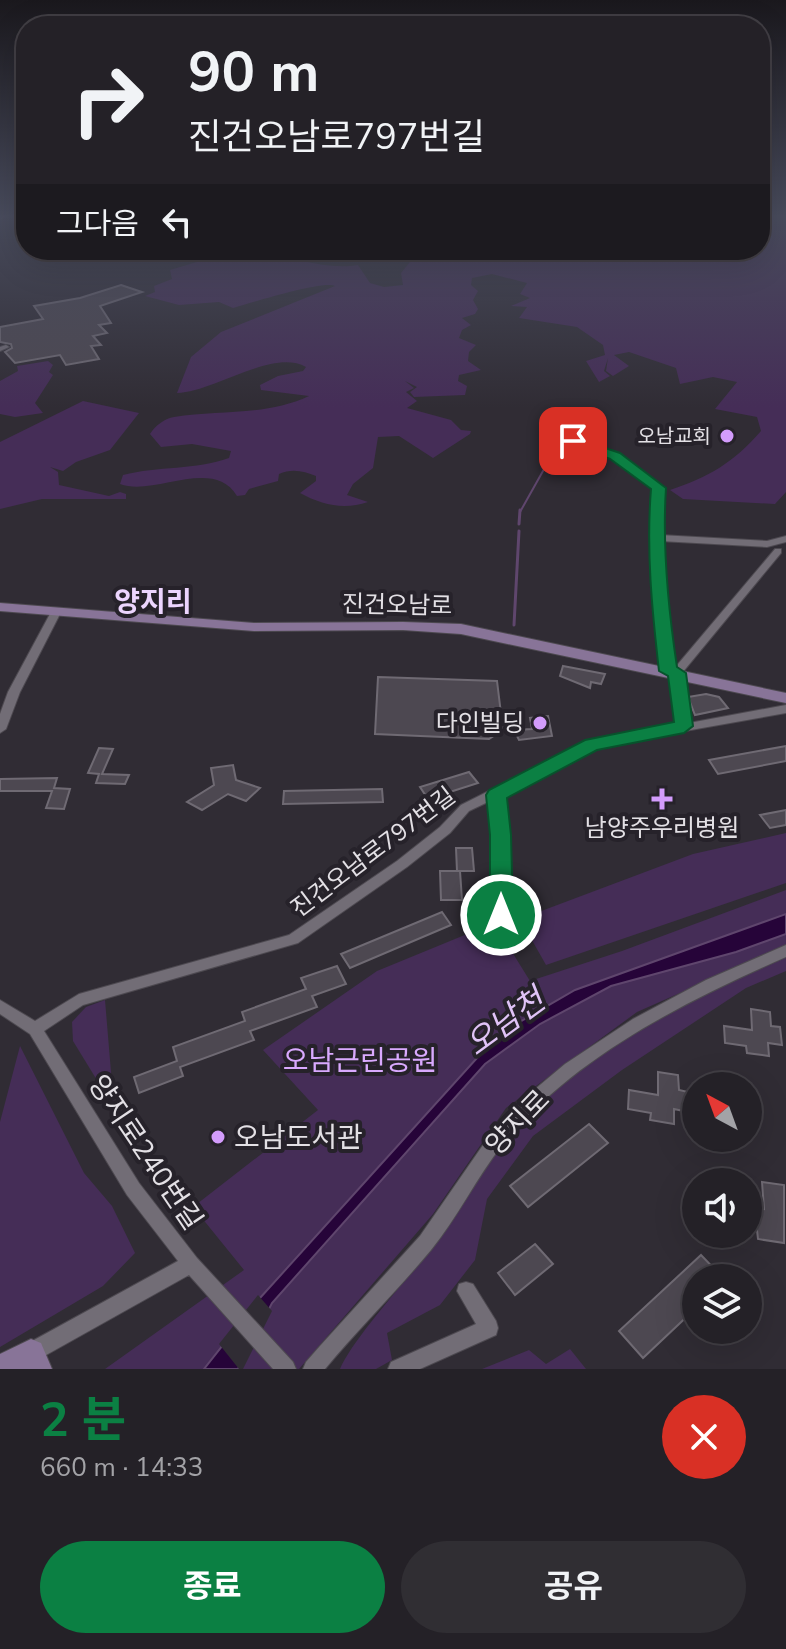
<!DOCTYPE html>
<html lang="ko">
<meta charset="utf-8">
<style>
:root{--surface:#242127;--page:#302e33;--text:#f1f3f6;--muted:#a3a3a7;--line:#413e44;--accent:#0b8043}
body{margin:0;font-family:"Nunito Sans","Noto Sans KR",sans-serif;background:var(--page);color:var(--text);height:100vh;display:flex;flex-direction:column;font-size:30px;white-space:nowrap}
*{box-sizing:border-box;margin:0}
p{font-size:26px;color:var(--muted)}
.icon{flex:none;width:44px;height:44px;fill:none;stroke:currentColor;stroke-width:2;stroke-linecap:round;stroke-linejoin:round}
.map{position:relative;height:1369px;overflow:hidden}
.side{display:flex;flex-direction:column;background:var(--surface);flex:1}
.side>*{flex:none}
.top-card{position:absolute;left:16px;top:16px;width:754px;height:244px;border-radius:32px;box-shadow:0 8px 32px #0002,0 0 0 2px var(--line);background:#242127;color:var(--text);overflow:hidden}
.needle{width:52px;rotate:319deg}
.tools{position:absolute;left:682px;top:1072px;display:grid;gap:16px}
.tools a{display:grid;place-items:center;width:80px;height:80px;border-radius:50%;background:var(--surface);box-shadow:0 8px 32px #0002,0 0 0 2px var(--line);font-size:40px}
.pin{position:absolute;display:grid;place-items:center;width:68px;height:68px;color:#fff;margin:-34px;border-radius:16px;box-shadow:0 4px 12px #0006}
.me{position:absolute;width:88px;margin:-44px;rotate:0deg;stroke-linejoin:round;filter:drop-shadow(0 0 6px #0008)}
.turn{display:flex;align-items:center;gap:28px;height:168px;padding:0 40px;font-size:36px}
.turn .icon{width:104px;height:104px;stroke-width:2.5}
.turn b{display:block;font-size:56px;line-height:68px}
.then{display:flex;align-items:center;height:76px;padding:0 40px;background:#0003;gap:16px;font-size:30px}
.round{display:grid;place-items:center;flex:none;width:84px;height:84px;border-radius:42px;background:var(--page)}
.overview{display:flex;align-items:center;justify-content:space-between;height:136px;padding:0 40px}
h1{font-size:48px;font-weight:700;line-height:60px;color:var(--accent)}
.action{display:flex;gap:16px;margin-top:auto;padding:16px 40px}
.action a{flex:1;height:92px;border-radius:48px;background:var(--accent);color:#fff;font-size:32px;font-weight:700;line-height:92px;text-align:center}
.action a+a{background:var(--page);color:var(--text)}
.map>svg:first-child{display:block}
</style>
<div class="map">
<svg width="786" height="1369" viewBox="0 0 786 1369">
<rect width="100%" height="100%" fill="#302c34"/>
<g fill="#452d57">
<path d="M760 216H786V492L775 504 683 499 670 490C709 477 733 463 761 431L757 417 715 409 737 382 713 377 680 384 676 368 629 352 614 355 629 366 613 376 606 371 608 358 604 371 610 376 599 382 586 361 605 355 603 345 577 327 519 318 527 307 511 306 530 298 520 294 527 283 492 274 472 278 471 285 478 291 473 300 478 309 475 314 462 318 471 325 462 330 459 338 476 345 469 352 468 361 481 370 459 375 458 381 467 386 465 395 414 397 410 392 417 387 405 381 414 388 406 392 417 401 407 408 451 420 461 430 471 431 470 434 433 458 399 436 378 437 373 468 353 484 347 495 368 502C344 510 322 505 300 493L316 481V476C304 471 292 468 279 474L278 481 249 489 245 495 237 496C213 456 154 497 120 484L123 475C158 466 196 470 229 458L231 451 192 444 161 447 150 434C155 426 165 418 174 417 219 410 267 416 309 396L261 390 260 385 278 376 303 371 306 367C273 348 215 392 177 393L191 357 221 332 335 286C323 280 251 303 233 308L219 302 179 305 145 296 155 292 154 286 172 279 170 270 237 250H252L255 256C291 253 321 271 358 265L370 283 384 287 403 285 401 273 410 262 405 250H760Z"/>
<path d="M48 361 53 365 49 372 53 375 35 403 43 413 15 417 0 414V381L18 371 17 366Z"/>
<path d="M83 401 139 413 110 450 76 462 63 471 50 467 58 472 59 485 109 496 120 492 126 494V499H42L0 509V442Z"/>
<path d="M786 833V883L546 965 520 919 693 854Z"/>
<path d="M786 890V946L637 1012 506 1108 433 1214 299 1369H105L244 1270 193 1207 318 1110 263 1050 377 971 494 923 530 981 622 951Z"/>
<path d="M786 957V971L746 988 622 1070 533 1136 487 1199 475 1260 440 1305 387 1333 392 1360 376 1369H340C352 1340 406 1281 428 1252 459 1212 481 1166 515 1128 587 1046 688 1001 786 957Z"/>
<path d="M105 1000 114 1108 73 1041 72 1022 86 1007Z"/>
<path d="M20 1046 84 1173 112 1206 135 1253 103 1286 0 1347V1122Z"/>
<path d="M570 1349 586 1369H482L529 1350 546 1364Z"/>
</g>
<path fill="#260439" stroke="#5f466d" stroke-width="2" d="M786 914V934L736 952 611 986 540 1024 485 1064 272 1303 238 1369H204L260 1298 477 1058 511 1027 575 990Z"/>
<path fill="#302c34" d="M258 1295 272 1311 243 1369H239L219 1344Z"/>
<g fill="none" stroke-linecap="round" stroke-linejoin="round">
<path stroke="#5f466d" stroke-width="2" d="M520 512 557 446"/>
<g stroke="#5f466d" stroke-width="3">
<path d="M519 524 520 510"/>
<path d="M514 625 519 531"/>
</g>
</g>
<g fill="#4d4851" stroke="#6f6a73" stroke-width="2">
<path d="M121 285 142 292 100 306 111 323 99 325 107 333 93 336 101 345 91 346 99 359 66 365 60 355 15 363 5 352 12 348 11 344 0 342V327L43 319 34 306 80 298Z"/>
<path d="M563 666 605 674 601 684 591 682 590 688 560 676Z"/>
<path d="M378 677 497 681 503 730 489 739 375 734Z"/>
<path d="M706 694 719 697 728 708 695 715 688 697Z"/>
<path d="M548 716 552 736 519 740 514 730 532 729 530 718Z"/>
<path d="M786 746V761L718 774 709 760Z"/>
<path d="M99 748 113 749 102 774 129 775 125 784 96 783 99 774 88 773Z"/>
<path d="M233 765 236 780 260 788 246 801 228 794 202 810 187 802 214 785 211 768Z"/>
<path d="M469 772 478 783 428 799 420 787Z"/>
<path d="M57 778 54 788 70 789 64 809 46 808 52 791H0V779Z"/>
<path d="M382 789 383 802 283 804 284 791Z"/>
<path d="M786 810V825L770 828 760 815Z"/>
<path d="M456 848H472L474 871H457Z"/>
<path d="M440 871H460L462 900H441Z"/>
<path d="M442 912 451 925 350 968 341 954Z"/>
<path d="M337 966 346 984 312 996 317 1007 250 1031 254 1040 180 1067 183 1076 139 1093 134 1077 177 1061 173 1047 245 1021 242 1012 306 989 301 978Z"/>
<path d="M751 1009 770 1012 771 1026 780 1027 782 1045 768 1043 769 1056 747 1053 746 1046 725 1043 724 1026 752 1030Z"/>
<path d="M658 1072 678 1075 679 1090 688 1092V1112L674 1109V1124L650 1120 651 1113 628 1109 629 1090 658 1095Z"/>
<path d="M589 1124 608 1143 528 1207 510 1186Z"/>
<path d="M762 1182 784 1185V1243L758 1239 757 1230 748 1229V1207L764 1209Z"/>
<path d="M535 1244 553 1264 515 1295 498 1273Z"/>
<path d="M701 1255 723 1278H696V1308L643 1358 619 1331Z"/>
</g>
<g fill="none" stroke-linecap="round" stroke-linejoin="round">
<g stroke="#4d4950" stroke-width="2">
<g id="street">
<path d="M6 345 9 347 0 351V347Z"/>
<path d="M556 439C597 436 630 464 662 486L660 535 767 541 786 536V542L767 547 660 541 673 670 775 549H781V553L682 673 689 723 786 705V713L595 747 502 795C508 842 501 890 518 935L516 939 511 941 506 939 499 921 495 904 490 801 469 811 450 833 407 867 298 943 83 1005 44 1031 139 1183 197 1258 293 1362 296 1369H273L189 1275 39 1359 32 1362 25 1359 22 1352 25 1345 178 1261 127 1195 30 1034 0 1014V1000L35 1021 79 994 289 935 397 861 440 827 461 805 588 741 678 725 672 673H664L663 671 650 538 655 489C632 473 609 454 582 446 573 444 565 444 556 443Z"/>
<path d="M56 609 61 612 20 692 6 729 0 733V714L8 692 51 612Z"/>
<path d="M786 945V957C686 1001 573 1057 503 1144 476 1178 458 1217 431 1250 397 1291 359 1328 325 1369H303L306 1362 320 1346 420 1236 492 1132 534 1090 565 1064 633 1019 706 980Z"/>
<path d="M466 1282 473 1284 496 1321 498 1328 496 1335 420 1369H388L391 1362 476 1324 457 1291 459 1284Z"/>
</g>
</g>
<g stroke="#4d4950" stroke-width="2">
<g id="secondary">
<path d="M0 216H7L0 219Z"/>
<path d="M0 603 254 623 403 622 461 624 786 693V703L461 634 403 630 254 631 0 611Z"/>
<path d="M31 1339 41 1343 52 1369H0V1354Z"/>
</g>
</g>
<use href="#street" fill="#726d76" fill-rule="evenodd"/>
<use href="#secondary" fill="#887498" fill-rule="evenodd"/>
</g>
<linearGradient id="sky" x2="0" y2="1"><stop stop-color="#1a181d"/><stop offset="0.53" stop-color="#484b5c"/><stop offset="1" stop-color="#484b5c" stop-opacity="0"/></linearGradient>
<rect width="786" height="408" fill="url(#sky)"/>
<path fill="#0b8043" stroke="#07532c" stroke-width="2" d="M573 437 620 453 666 488C662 548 668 607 677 667L686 673 693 726 684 733 597 750 507 798 511 835 513 915 509 921H493L490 915V835L486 795 489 790 585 740 674 722 668 676 659 671C652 610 646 550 651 489L610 459 568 443 566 441Z"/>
<g fill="#d39cfc" stroke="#26222a" stroke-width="3">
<circle cx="727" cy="436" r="8"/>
<circle cx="540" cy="723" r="8"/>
<path d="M658 787h8v8h8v8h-8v8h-8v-8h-8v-8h8z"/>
<circle cx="218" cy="1137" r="8"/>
</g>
<g text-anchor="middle" stroke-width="8" stroke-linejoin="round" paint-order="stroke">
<g font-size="20" fill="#e3e0e5" stroke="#26222a" text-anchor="end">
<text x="711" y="443">오남교회</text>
</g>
<g font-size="24" fill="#e3e0e5" stroke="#26222a">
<text transform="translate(397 605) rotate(1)" y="8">진건오남로</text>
<text transform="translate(373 852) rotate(-37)" y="8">진건오남로797번길</text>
</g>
<g font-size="24" fill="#e3e0e5" stroke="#26222a" text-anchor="end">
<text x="524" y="731">다인빌딩</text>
<text x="662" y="836" text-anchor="middle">남양주우리병원</text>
</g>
<g font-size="28" font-weight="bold" fill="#ecd5fe" stroke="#26222a">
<text x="153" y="611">양지리</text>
</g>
<g font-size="28" fill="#d9a9fe" stroke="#26222a">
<text x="360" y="1070">오남근린공원</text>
</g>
<g font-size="28" fill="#e3e0e5" stroke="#26222a">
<text transform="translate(517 1122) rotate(-46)" y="10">양지로</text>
<text transform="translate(146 1152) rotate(56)" y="10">양지로240번길</text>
</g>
<g font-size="28" fill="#e3e0e5" stroke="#26222a" text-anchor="start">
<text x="234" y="1147">오남도서관</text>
</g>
<g font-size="32" font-style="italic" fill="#e0c3f7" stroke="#26222a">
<text transform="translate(505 1022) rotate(-36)" y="11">오남천</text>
</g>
</g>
</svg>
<div class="tools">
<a><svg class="needle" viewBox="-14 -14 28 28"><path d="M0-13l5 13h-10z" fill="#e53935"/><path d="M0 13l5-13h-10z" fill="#a3a3a7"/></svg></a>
<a><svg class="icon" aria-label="sound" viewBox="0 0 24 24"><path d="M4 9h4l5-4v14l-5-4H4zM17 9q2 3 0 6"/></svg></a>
<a><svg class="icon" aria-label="layers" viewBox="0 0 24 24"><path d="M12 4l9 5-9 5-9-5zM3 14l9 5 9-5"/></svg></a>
</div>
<div class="pin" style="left:573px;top:441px;background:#d93025"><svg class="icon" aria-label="arrive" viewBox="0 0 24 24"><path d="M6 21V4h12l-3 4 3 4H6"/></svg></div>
<svg class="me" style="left:501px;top:915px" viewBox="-20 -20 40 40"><circle r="17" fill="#0b8043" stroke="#fff" stroke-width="3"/><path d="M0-11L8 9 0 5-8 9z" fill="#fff"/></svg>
<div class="top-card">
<div class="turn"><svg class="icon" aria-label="right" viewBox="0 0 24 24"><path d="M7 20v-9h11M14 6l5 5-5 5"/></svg><div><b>90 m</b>진건오남로797번길</div></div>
<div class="then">그다음<svg class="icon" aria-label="left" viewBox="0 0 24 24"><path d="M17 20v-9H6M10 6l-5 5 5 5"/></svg></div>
</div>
</div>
<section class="side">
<div class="overview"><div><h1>2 분</h1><p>660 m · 14:33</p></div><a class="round" style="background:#d93025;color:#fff"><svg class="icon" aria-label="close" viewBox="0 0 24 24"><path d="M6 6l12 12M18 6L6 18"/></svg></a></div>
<div class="action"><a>종료</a><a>공유</a></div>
</section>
